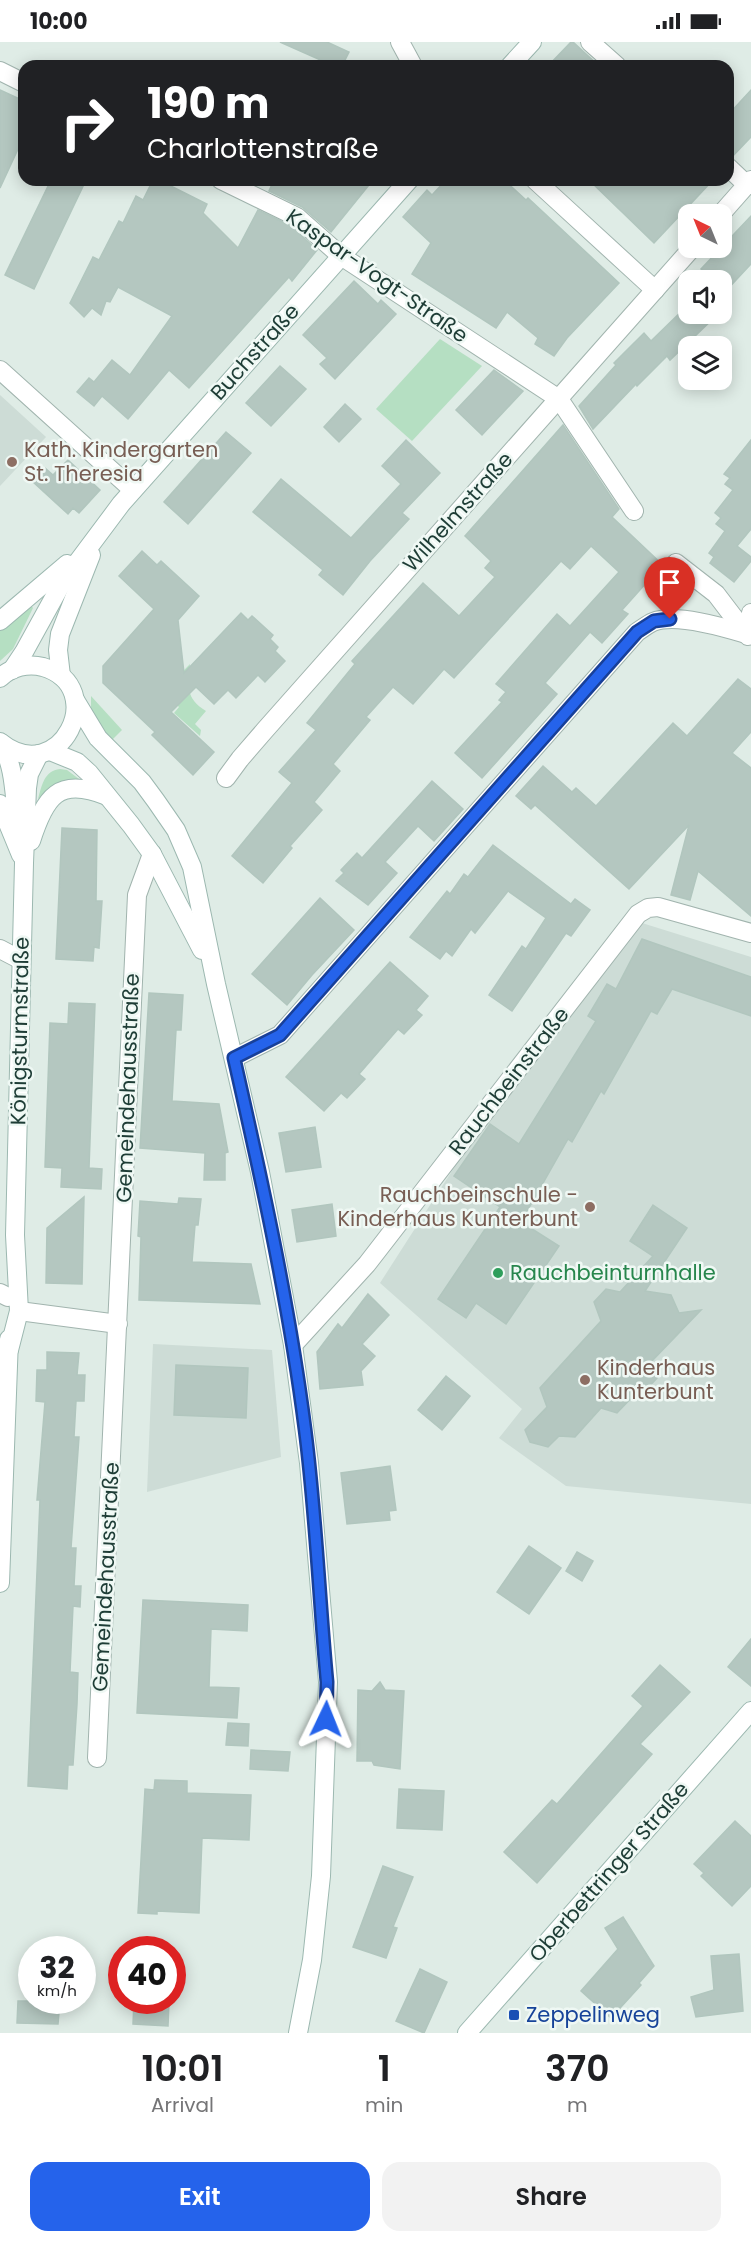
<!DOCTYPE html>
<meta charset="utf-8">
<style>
:root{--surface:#fff;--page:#f2f2f2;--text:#202124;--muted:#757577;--accent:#2563eb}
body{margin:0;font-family:Poppins,sans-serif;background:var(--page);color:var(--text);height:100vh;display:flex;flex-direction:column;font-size:22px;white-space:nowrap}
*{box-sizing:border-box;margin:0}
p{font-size:20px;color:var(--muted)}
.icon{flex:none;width:33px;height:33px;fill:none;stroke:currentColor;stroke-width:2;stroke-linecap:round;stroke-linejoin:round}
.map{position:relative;height:1991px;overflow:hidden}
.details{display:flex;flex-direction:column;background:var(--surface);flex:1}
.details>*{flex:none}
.top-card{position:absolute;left:18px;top:18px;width:716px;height:126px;border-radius:18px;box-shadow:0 3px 15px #0003;background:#202124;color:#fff;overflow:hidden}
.needle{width:39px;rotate:317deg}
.fabs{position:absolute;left:678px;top:162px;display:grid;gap:12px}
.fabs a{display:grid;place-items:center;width:54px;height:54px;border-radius:12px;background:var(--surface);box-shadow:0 3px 15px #0003;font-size:30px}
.speed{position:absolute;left:18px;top:1894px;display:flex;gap:12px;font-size:30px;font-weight:700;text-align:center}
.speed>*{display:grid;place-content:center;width:78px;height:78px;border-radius:50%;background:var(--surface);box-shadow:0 3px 15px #0003;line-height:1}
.speed small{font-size:15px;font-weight:400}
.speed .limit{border:9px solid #d22;background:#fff;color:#111}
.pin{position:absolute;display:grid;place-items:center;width:51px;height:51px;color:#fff;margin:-62px -26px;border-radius:50% 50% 50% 0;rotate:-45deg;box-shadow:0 0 6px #0007}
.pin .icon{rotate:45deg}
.me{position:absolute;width:66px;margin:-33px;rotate:2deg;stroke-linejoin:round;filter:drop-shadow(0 0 4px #0008)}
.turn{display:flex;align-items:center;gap:21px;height:126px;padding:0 30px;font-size:27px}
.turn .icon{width:78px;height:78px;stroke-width:2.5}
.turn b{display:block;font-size:42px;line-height:51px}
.eta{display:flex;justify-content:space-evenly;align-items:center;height:102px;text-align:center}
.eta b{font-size:36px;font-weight:600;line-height:42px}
.cta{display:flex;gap:12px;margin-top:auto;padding:12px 30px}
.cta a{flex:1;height:69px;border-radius:18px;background:var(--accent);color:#fff;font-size:24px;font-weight:600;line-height:69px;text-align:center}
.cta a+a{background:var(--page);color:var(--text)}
.status{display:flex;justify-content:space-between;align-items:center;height:42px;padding:0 30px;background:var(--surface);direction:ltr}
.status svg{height:16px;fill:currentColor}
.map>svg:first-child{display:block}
</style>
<div class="status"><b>10:00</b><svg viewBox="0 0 49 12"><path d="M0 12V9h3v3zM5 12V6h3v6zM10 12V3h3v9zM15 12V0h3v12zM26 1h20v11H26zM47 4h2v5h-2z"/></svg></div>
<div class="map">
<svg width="751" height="1991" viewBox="0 0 751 1991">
<rect width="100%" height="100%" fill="#dfece6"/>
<g fill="#cddcd6">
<path d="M0 353 46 395 0 444Z"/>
<path d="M642 881 751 915V1462L566 1444 499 1396 522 1367 380 1241 477 1090Z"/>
<path d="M153 1302 272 1308 281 1415 147 1450Z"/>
</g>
<g fill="#b5dfc2">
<path d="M440 297 482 324 412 399 376 367Z"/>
<path d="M29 561 33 566 13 607 0 619V588Z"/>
<path d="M190 622C188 644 185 656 206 669L195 682 201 688 200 694 174 671 179 665 163 650Z"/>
<path d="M91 654 122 688 111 699 104 694 91 669Z"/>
<path d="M60 727 67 728 79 737 63 741 38 757C42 743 44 729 60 727Z"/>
</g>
<g fill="#b4c7c0" stroke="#b1c6be" stroke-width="1.5">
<path d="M280 0H327L349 10 342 24H334Z"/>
<path d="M571 0H573L599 24H548Z"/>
<path d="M0 48 24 59V94L0 146Z"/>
<path d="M751 48V95L732 115 728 114V73Z"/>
<path d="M51 138H86L34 247 5 233Z"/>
<path d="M153 138H159L207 162 203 171 238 206 258 168 291 184 317 208 292 239 289 235 189 346 169 328 128 377 102 354 94 364 77 350 89 336 94 340 112 318 130 333 172 274 118 245 110 260 106 259 101 273 92 266 84 275 70 261 93 215 99 218 119 179 123 181 136 154 143 158Z"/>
<path d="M274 138H373L331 190 302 165 269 149Z"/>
<path d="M446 138H504L526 158 528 156 619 241 567 296 554 314 535 302 538 296 507 270 496 286 412 232 431 201 403 175 427 148 432 153Z"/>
<path d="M589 138H713L654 201Z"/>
<path d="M751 174V222L722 253V238H713L701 227Z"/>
<path d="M354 239 378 262 381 258 396 272 335 337 320 322 327 316 303 293Z"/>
<path d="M688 263V272H718L670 318 667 314 637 344 636 342 593 387 579 364 616 323 614 321 644 291 651 299Z"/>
<path d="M280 324 306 347 271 384 246 361Z"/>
<path d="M494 328 523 349 482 393 456 368Z"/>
<path d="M345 362 361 377 339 400 324 385Z"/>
<path d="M563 383 619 467 612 475 666 526 650 543 647 540 622 568 628 572 602 601 590 590 545 641 557 652 482 736 455 711 502 660 499 658 506 650 496 642 557 572 570 584 619 530 591 504 570 527 561 519 454 636 444 627 413 662 393 645 366 675 370 678 333 722 340 729 314 760 322 768 290 804 292 806 263 841 232 814 292 741 279 730 316 688 307 681 355 622 352 619 423 541 459 574 495 535 485 526 491 519 465 494Z"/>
<path d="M226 390 251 411 188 482 164 460Z"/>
<path d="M406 398 440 431 402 471 409 477 370 519 343 553 319 533 323 528 253 470 281 437 351 496 401 442 382 424Z"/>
<path d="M751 398V487L737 504 751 515V519L734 540 710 521 714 515 709 511 725 489 716 482 721 476 715 471 733 448 725 442 730 436 724 432Z"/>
<path d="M68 418 100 448 79 471 73 466 68 472 32 439 45 426 53 433Z"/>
<path d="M142 509 157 523 161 519 199 554 178 578 184 631 241 571 248 578 252 574 273 593 270 597 278 605 275 609 285 619 265 640 258 633 236 656 228 648 214 662 196 645 171 670 214 710 193 733 152 693 155 690 103 641V624L154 567 119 534Z"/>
<path d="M738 637 751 647V690L732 711 751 726V874L698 829 690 858 671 853 689 783 629 847 535 763 531 767 516 754 543 724 572 750 576 746 596 764 673 681 687 694Z"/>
<path d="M432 739 463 767 434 799 418 784 385 820 397 831 368 863 336 839 344 831 341 828 357 811 362 816Z"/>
<path d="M62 786 97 788 96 859H102L99 906 94 905 93 919 56 917Z"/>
<path d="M493 803 571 862 575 857 590 868 571 894 566 891 512 969 489 953 522 904 526 907 546 876 508 849 475 891 471 887 452 914 446 909 440 917 410 895 447 849 450 852 464 832 468 835Z"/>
<path d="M320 856 354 888 312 933 287 963 252 932Z"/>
<path d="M642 897 751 935V974L672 947 657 972 651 969 604 1052 601 1049 572 1100 568 1097 521 1180 559 1204 506 1282 476 1261 466 1276 438 1257 500 1165 454 1134 490 1082 519 1102 596 979 588 974 607 942 616 947Z"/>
<path d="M390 920 428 954 416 968 422 973 404 992 398 987 359 1032 365 1037 347 1056 341 1051 324 1069 286 1035Z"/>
<path d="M149 951 183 953 181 988H176L172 1059 219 1062 228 1110 225 1111V1138H204L205 1111 140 1106Z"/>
<path d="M69 961 95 962 89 1126 102 1127 101 1147 61 1145 62 1126 45 1125 50 981 68 982Z"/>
<path d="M315 1085 321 1125 286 1130 279 1091Z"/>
<path d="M84 1155 82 1242 46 1241 47 1186Z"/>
<path d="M179 1156 201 1157 198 1183H195L192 1220 251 1222 260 1262 139 1258 141 1195 138 1194 140 1159 178 1162Z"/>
<path d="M332 1162 336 1194 297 1200 292 1168Z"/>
<path d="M653 1163 687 1186 645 1249 671 1253 679 1271 701 1268 651 1320 657 1336 645 1349 639 1348 617 1371 601 1366 575 1395 559 1394 548 1405 530 1400 525 1388 547 1365 540 1346 601 1279 594 1260 606 1247 620 1250 653 1214 630 1199Z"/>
<path d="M368 1252 389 1273 362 1302 375 1314 361 1329 363 1343 320 1347 317 1310 338 1282 342 1286Z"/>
<path d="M47 1310 79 1311 77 1333H85L84 1359H76L74 1395H79L71 1506H76L74 1544H81L80 1565 73 1564 70 1630 78 1631 77 1662 73 1723H68L67 1747 28 1744 40 1458H37L45 1360 36 1359 37 1328H47Z"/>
<path d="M176 1323 248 1326 246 1376 174 1373Z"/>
<path d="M446 1334 470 1354 442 1388 418 1368Z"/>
<path d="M390 1424 396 1468 389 1469 390 1478 347 1482 341 1431Z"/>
<path d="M529 1504 561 1526 529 1572 497 1550Z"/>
<path d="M577 1510 593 1519 582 1539 566 1529Z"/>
<path d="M143 1558 248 1563 247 1589 211 1587 209 1645 239 1646 237 1676 137 1671Z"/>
<path d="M751 1597V1644L728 1625Z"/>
<path d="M660 1623 690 1650 640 1702 652 1712 537 1841 504 1810 552 1758 557 1762 643 1664 632 1654Z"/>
<path d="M380 1640 385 1648 404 1649 400 1727 374 1723 372 1719H357L358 1648 372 1649Z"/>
<path d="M228 1681 249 1682 248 1704 226 1703Z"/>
<path d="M251 1708 290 1710 288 1729 250 1727Z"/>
<path d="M155 1738 187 1739V1751L251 1753 249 1798 202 1796 199 1871 157 1869V1872L138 1871 145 1747 154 1748Z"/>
<path d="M399 1747 444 1749 442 1788 397 1786Z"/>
<path d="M735 1779 751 1794V1844L732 1864 701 1834 704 1831 694 1822Z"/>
<path d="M383 1824 413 1835 393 1885 397 1886 386 1916 353 1905Z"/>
<path d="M623 1875 654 1924 639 1941 641 1943 611 1976 581 1949 618 1907 605 1886Z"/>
<path d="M739 1912 743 1969 696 1975 691 1955 714 1948 711 1914Z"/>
<path d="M420 1927 447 1940 424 1991 396 1979Z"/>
<path d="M18 1959H60L58 1982 17 1981Z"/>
<path d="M134 1959H169L168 1984 133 1982Z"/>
</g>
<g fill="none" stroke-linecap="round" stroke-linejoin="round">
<g stroke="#a1b4ae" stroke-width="20">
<g id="street">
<path d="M400 0 413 24"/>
<path d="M590 0 617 24"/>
<path d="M0 29 24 41"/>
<path d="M728 125 747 143"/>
<path d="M221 138 297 175 341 214 559 357 634 469"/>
<path d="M535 138 655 248"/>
<path d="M721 172 751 138"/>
<path d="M0 328 133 448"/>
<path d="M676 521 716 552 748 594"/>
<path d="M226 736 240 717 265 688 692 206"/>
<path d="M0 907 21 918"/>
<path d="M234 1016 280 993 637 590C642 587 648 582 653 580 675 571 723 585 746 592L751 571"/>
<path d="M0 1251 8 1255"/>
<path d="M19 1269 118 1282"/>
<path d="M293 1303 367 1222 638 872 648 866 658 865 751 891"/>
<path d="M97 1716 137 853 152 812"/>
</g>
</g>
<g stroke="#9cb8b0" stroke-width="20">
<g id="secondary">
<path d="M510 24 532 0"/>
<path d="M0 579 67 522"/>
<path d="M12 628 24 610 62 541 121 462 409 138"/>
<path d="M61 634 58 608 60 592 91 513"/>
<path d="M0 636C11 625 28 621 43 625 111 645 60 748 0 700"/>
<path d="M75 658 98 696 142 740 156 759 176 788 192 825 216 942 260 1130 293 1303 309 1421 328 1640 321 1834 312 1918 298 1991"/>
<path d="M1 701C14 723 14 749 17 774"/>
<path d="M50 709 77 720 89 731 131 783 152 812 202 908"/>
<path d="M0 762 21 813"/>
<path d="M31 799C45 755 58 734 107 754"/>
<path d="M9 1308 19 1269 15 1193 24 821 27 746 29 732 39 712"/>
<path d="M0 1541 9 1297"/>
<path d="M467 1991 751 1669"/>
</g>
</g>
<use href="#street" stroke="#fff" stroke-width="18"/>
<use href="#secondary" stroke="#fff" stroke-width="18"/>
</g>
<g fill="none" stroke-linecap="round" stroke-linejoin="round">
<g stroke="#184099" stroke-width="15">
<path id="route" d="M326 1677 327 1640C319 1556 316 1471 305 1387 289 1262 262 1139 234 1016L280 993 637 590 654 579 670 577"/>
</g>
<use href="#route" stroke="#2563eb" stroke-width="10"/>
</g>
<g fill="#8d6e63" stroke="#eff8f4" stroke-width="2">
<circle cx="12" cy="420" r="6"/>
<circle cx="590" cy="1165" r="6"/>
<circle cx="585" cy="1338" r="6"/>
</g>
<circle fill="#2e9e5b" stroke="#eff8f4" stroke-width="2" cx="498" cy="1231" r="6"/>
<rect fill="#1a4fb4" stroke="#eff8f4" stroke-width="2" x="508" y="1967" width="12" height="12" rx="3"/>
<g text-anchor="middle" stroke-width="5" stroke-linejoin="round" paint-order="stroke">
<g font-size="21" fill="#1e3d36" stroke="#eff8f4">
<text transform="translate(377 234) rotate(35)" y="7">Kaspar-Vogt-Straße</text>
<text transform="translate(255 310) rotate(-48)" y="7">Buchstraße</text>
<text transform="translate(458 470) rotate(-48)" y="7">Wilhelmstraße</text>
<text transform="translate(20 989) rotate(-89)" y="7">Königsturmstraße</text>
<text transform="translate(509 1039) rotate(-52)" y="7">Rauchbeinstraße</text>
<text transform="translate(128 1046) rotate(-88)" y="7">Gemeindehausstraße</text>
<text transform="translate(106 1535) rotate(-87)" y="7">Gemeindehausstraße</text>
<text transform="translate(609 1830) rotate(-49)" y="7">Oberbettringer Straße</text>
</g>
<g font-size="21" fill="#785e54" stroke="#eff8f4" text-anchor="start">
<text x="24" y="415">Kath. Kindergarten<tspan x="24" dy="24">St. Theresia</tspan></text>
<text x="578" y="1160" text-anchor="end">Rauchbeinschule -<tspan x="578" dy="24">Kinderhaus Kunterbunt</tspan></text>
<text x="597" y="1333">Kinderhaus<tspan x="597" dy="24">Kunterbunt</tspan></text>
</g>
<g font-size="21" fill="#27864d" stroke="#eff8f4" text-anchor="start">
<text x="510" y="1238">Rauchbeinturnhalle</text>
</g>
<g font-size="21" fill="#164399" stroke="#eff8f4" text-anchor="start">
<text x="526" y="1980">Zeppelinweg</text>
</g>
</g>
</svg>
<div class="fabs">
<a><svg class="needle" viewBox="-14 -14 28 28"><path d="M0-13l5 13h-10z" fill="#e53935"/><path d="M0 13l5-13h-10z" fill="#757577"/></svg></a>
<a><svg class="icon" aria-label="sound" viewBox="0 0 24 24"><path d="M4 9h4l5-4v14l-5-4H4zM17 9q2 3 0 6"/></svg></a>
<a><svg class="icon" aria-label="layers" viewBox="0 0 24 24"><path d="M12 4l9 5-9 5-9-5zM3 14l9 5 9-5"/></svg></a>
</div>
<div class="speed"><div>32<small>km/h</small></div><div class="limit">40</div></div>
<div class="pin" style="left:670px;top:577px;background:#d93025"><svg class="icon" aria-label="arrive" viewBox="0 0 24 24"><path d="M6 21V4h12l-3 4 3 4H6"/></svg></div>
<svg class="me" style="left:326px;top:1677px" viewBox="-20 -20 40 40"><path d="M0-17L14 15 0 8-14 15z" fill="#2563eb" stroke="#fff" stroke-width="4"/></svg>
<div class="top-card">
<div class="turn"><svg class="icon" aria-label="right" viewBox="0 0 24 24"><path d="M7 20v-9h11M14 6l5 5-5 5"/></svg><div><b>190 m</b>Charlottenstraße</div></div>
</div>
</div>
<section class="details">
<div class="eta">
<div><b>10:01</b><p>Arrival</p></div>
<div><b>1</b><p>min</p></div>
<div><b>370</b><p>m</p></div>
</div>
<div class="cta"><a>Exit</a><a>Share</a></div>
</section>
